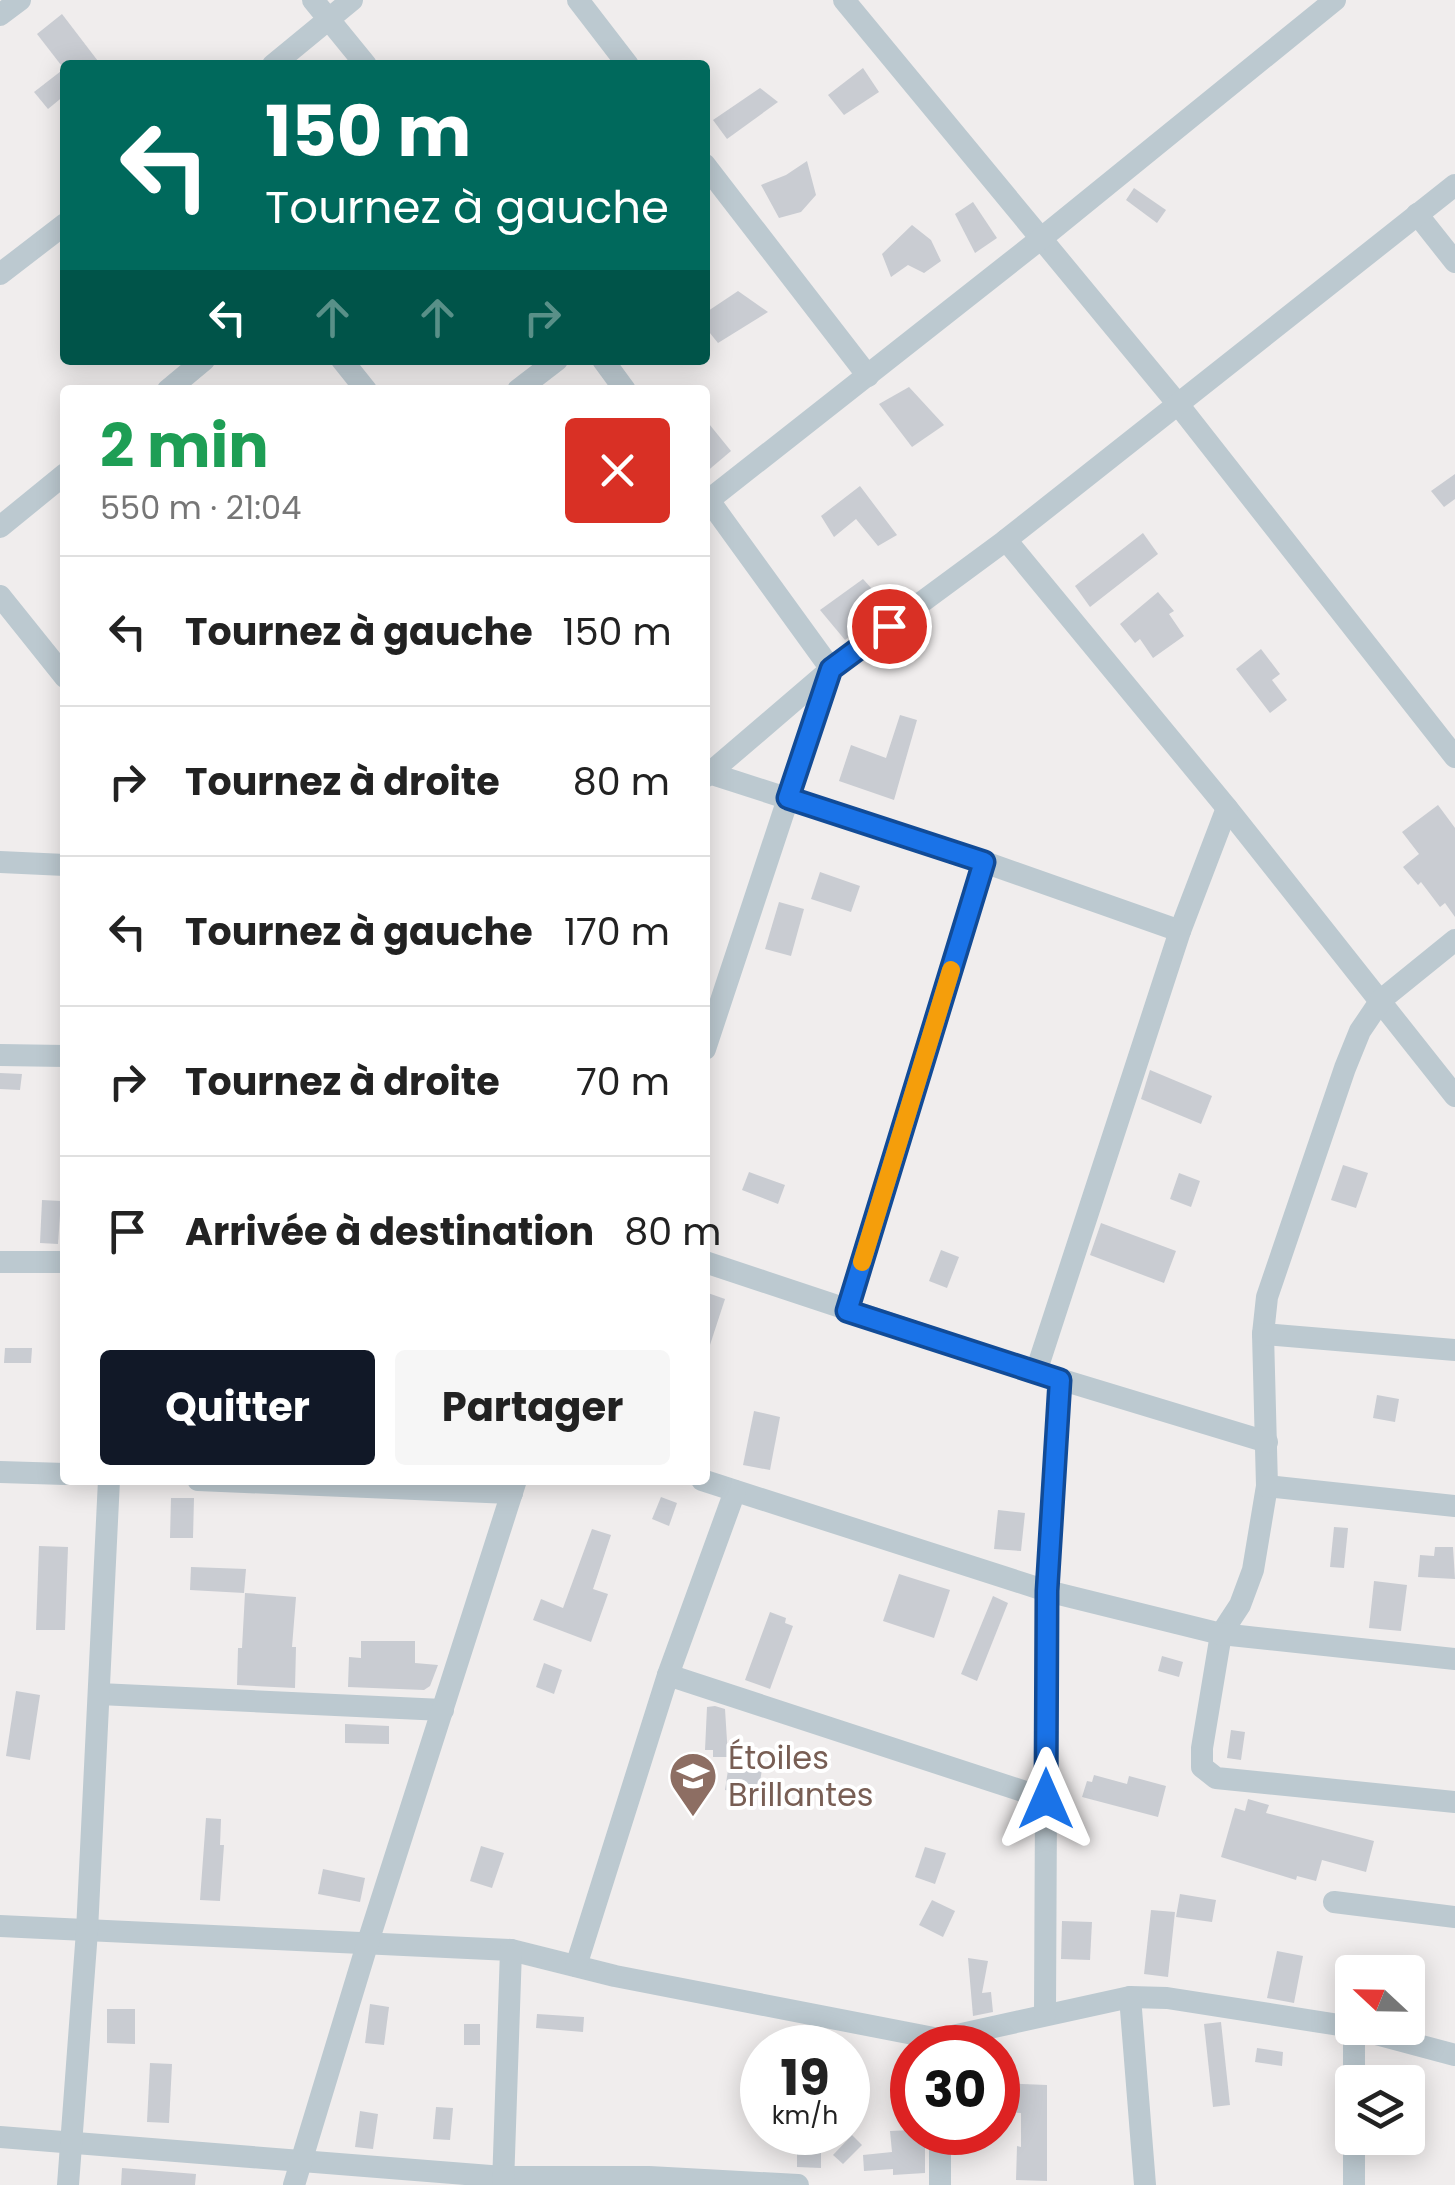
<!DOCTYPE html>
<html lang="fr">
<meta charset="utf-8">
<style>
:root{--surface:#fff;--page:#f6f6f6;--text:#222;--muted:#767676;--line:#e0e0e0;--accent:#111827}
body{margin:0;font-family:Poppins,sans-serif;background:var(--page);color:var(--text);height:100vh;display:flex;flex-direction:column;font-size:38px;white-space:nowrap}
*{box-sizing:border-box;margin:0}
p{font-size:32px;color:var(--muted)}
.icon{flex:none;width:55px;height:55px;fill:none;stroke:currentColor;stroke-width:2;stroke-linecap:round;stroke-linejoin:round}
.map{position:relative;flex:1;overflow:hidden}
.side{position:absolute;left:60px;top:385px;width:650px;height:1100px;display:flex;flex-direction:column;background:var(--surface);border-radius:10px;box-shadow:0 5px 25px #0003}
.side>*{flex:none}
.hud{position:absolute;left:60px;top:60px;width:650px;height:305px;border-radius:10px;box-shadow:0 5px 25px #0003;background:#00695c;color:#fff;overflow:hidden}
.needle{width:65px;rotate:292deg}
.tools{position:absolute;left:1335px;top:1955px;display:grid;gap:20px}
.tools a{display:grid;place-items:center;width:90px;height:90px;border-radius:10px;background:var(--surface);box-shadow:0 5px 25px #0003;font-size:50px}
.speed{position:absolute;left:740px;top:2025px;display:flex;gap:20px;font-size:50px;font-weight:700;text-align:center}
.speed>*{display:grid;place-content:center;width:130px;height:130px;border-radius:50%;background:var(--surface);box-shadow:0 5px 25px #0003;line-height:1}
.speed small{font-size:25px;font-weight:400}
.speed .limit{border:15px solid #d22;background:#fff;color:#111}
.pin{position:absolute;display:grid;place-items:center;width:85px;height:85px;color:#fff;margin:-42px;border:5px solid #fff;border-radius:50%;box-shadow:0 2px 10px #0007}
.me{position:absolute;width:110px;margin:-55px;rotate:0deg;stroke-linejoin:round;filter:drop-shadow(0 0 8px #0008)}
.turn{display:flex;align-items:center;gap:35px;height:210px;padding:0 40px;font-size:45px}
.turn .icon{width:130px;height:130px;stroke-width:2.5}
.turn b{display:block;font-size:70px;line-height:85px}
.lanes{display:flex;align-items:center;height:95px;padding:0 40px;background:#0003;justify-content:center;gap:50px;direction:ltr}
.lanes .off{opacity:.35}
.round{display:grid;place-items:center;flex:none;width:105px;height:105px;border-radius:10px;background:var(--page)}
.head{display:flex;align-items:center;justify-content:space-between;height:170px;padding:0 40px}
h1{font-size:60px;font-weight:700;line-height:75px;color:#1e9e55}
.action{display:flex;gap:20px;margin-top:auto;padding:20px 40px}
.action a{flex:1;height:115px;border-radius:10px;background:var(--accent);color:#fff;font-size:40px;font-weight:700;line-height:115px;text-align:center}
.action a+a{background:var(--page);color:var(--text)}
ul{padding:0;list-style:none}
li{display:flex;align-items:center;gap:30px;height:150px;padding:0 40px;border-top:2px solid var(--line)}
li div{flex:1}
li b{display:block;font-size:38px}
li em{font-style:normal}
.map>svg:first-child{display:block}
</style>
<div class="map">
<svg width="1455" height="2185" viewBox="0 0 1455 2185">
<rect width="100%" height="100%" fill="#f0eded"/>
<g fill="#c9ccd2">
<path d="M62 14 101 65H61L37 34Z"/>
<path d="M65 68V95L48 109 34 92Z"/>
<path d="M863 68 879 92 844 115 828 95Z"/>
<path d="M760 88 778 102 727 139 713 120Z"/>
<path d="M807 161 816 195 801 212 779 218 761 185 786 175Z"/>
<path d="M1134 188 1166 210 1157 223 1126 200Z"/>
<path d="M973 202 997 238 975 253 955 214Z"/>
<path d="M912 225 931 240 941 261 924 273 908 265 891 277 882 254Z"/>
<path d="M738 291 768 312 718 343 705 327V313Z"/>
<path d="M909 387 944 425 912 447 879 404Z"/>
<path d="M705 419 731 451 705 473Z"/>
<path d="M1455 474V499L1444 507 1431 491Z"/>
<path d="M860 486 897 535 878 546 856 519 834 537 821 516Z"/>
<path d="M1143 533 1158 554 1090 607 1075 586Z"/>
<path d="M863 579 889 608 845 640 820 610Z"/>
<path d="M1158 592 1174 611 1169 614 1184 636 1153 658 1140 639 1135 643 1120 624Z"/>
<path d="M1261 649 1280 674 1272 680 1287 700 1270 713 1236 669Z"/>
<path d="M900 715 917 720 894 800 839 781 851 745 886 758Z"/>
<path d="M1438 805 1455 828V917L1445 903 1440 907 1421 882 1418 885 1403 867 1419 854 1402 832Z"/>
<path d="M820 872 860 886 851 912 811 899Z"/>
<path d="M779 902 804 909 791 956 765 949Z"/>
<path d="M1150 1070 1212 1096 1201 1124 1141 1099Z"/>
<path d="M0 1073 22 1074 20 1090 0 1089Z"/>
<path d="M1343 1165 1368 1173 1356 1208 1331 1200Z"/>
<path d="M749 1172 785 1185 778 1204 742 1190Z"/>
<path d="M1179 1173 1200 1181 1191 1207 1170 1199Z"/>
<path d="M42 1200 61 1201 58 1244 40 1243Z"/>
<path d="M1101 1223 1176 1251 1164 1283 1090 1255Z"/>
<path d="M941 1250 959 1257 947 1288 929 1281Z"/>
<path d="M705 1292 725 1299 708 1351 705 1350Z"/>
<path d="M5 1348H32L31 1363H4Z"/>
<path d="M1377 1395 1399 1399 1395 1422 1373 1418Z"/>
<path d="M754 1411 780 1417 770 1470 743 1465Z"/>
<path d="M661 1497 677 1503 669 1526 652 1519Z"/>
<path d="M171 1498H194L193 1538H170Z"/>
<path d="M998 1510 1025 1513 1021 1551 994 1549Z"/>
<path d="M1334 1527 1348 1528 1344 1568 1330 1567Z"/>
<path d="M592 1529 611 1535 593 1589 608 1594 591 1642 533 1620 541 1599 563 1608Z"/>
<path d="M39 1546 68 1547 65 1630H36Z"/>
<path d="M1435 1547H1453L1455 1579 1418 1577 1420 1555 1434 1556Z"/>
<path d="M191 1567 246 1569 244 1593 190 1590Z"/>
<path d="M899 1574 950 1590 934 1638 883 1621Z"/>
<path d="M1374 1581 1407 1585 1401 1631 1369 1628Z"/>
<path d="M245 1593 296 1597 292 1647H296L295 1688 237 1685 238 1648H242Z"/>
<path d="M993 1596 1008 1603 977 1681 961 1674Z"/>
<path d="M770 1612 786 1618 785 1623 793 1626 770 1689 745 1680Z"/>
<path d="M361 1641H415V1663L438 1665 430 1686 424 1690 348 1687 349 1657 361 1658Z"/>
<path d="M1162 1656 1183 1662 1179 1677 1158 1671Z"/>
<path d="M544 1663 562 1670 554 1694 536 1687Z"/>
<path d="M16 1691 40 1695 30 1760 6 1756Z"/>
<path d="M715 1706 725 1709 728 1757H713V1750H705L707 1707Z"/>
<path d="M345 1724 389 1726V1744L345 1743Z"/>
<path d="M1231 1730 1245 1732 1241 1760 1227 1758Z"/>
<path d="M731 1750 764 1756 758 1795 725 1790Z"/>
<path d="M1094 1775 1127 1784 1129 1776 1166 1786 1158 1817 1082 1797 1087 1781 1092 1782Z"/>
<path d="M1248 1799 1269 1805 1266 1813 1374 1841 1366 1872 1322 1860 1316 1881 1297 1876 1296 1880 1221 1857 1235 1808 1245 1811Z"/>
<path d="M206 1818 221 1819 220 1845H224L220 1901 200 1900Z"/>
<path d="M481 1846 504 1853 492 1888 470 1881Z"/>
<path d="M925 1847 946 1853 935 1884 915 1877Z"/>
<path d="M323 1869 365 1878 360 1902 318 1894Z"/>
<path d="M1180 1894 1216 1900 1212 1922 1176 1917Z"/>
<path d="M932 1900 955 1911 943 1937 919 1925Z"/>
<path d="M1151 1910 1175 1912 1168 1977 1144 1974Z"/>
<path d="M1062 1921 1092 1922 1090 1960 1061 1959Z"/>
<path d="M1277 1951 1303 1956 1294 2003 1267 1998Z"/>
<path d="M968 1958 988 1961 982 1993 991 1992 993 2012 973 2016Z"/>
<path d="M370 2004 389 2007 384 2045 365 2043Z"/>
<path d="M107 2009H135V2044L107 2043Z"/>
<path d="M537 2014 584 2017 583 2032 536 2028Z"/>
<path d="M1221 2022 1230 2105 1213 2107 1204 2024Z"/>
<rect x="464" y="2024" width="16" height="21"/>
<path d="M1257 2048 1283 2052 1282 2066 1255 2062Z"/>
<path d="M150 2063 172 2064 169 2123 147 2122Z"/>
<path d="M998 2083 1047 2085V2181L1016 2180 1017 2146 1021 2147V2113L998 2112Z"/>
<path d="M436 2107 453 2108 450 2140 433 2139Z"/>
<path d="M360 2111 378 2114 373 2149 355 2147Z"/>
<path d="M912 2130 925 2132V2173L893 2175V2169L864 2171 863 2155 892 2152 890 2131Z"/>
<path d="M852 2135 862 2145 843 2164 833 2155Z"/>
<path d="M797 2153H821V2168L797 2167Z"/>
<path d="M122 2168 196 2174 195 2185H121Z"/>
</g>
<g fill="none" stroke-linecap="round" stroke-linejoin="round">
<g stroke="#bcc9d0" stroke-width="22">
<path d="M313 0 366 65"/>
<path d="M578 0 628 65"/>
<path d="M844 0 1177 403 1455 757"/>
<path d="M0 15 20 0"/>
<path d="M273 65 352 0"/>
<path d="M705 165 868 376"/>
<path d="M1417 214 1455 262"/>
<path d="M0 274 65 224"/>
<path d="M342 360 366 390"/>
<path d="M603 360 625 390"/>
<path d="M168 390 204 360"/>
<path d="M518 390 557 360"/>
<path d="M705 495 831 669 705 1049"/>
<path d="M705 503 1043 237 1335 0"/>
<path d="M0 527 65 474"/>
<path d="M1006 540 1227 808 1455 1096"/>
<path d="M0 596 65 677"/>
<path d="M709 773 984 862 1180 931"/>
<path d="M705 777 831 669 1006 540 1455 185"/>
<path d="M0 862 65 865"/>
<path d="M1455 940 1381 1000 1360 1031 1345 1068 1267 1297 1263 1334 1267 1486 1253 1570 1240 1605 1221 1634 1202 1748V1767L1216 1778 1455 1802"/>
<path d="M0 1055 65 1056"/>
<path d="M0 1262H65"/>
<path d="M705 1262 1036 1372 1267 1442"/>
<path d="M847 1311 984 862"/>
<path d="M1263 1334 1455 1350"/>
<path d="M1036 1372 1180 931 1227 808"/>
<path d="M0 1472 65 1474"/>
<path d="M198 1480 512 1493"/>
<path d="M702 1480 1047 1591 1221 1634 1455 1659"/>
<path d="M1267 1486 1455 1506"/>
<path d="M668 1675 1047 1799"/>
<path d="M99 1694 443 1710"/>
<path d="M1334 1902 1455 1917"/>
<path d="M0 1926 511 1950 615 1976 939 2039 1130 1997 1167 1998 1352 2027"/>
<path d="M576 1966 668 1675 735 1491"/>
<path d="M1130 1997 1145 2185"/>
<path d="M1045 2014 1047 1591 1060 1380"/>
<path d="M1354 2028 1455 2055"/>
<path d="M1354 2028V2082"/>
<path d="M940 2132V2185"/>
<path d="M0 2137 503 2177H649L798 2185"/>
<path d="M1354 2138V2185"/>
<path d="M68 2185 87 1931 109 1480"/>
<path d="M294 2185 367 1945 516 1480"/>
<path d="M503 2185 511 1950"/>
</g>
</g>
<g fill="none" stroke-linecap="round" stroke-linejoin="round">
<g stroke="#114b97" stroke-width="25">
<path id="route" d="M889 626 831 669 788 798 984 862 847 1311 1060 1380 1047 1591 1046 1799"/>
</g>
<use href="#route" stroke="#1a73e8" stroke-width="18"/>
<path stroke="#f59e0b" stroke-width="18" d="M862 1262 951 970"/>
</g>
<defs>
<g id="school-pin" transform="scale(2.5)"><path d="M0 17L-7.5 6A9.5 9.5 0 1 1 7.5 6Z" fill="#8d6e63" stroke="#fff"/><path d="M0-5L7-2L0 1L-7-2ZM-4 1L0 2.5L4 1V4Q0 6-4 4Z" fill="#fff"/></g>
</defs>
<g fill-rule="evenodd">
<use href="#school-pin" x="693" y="1776"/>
</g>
<g text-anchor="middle" stroke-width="8" stroke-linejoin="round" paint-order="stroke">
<g font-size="32" fill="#785e54" stroke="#fff" text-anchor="start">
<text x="728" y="1769">Étoiles<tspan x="728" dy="37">Brillantes</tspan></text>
</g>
</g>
</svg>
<div class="tools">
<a><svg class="needle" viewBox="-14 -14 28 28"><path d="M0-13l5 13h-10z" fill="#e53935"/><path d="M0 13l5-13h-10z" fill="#767676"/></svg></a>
<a><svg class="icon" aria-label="layers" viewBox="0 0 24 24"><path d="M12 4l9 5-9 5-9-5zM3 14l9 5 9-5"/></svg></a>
</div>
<div class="speed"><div>19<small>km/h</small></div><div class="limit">30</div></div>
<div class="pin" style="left:889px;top:626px;background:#d93025"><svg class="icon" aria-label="arrive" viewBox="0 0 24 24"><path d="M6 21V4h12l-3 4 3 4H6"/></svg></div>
<svg class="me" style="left:1046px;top:1799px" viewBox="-20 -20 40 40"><path d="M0-17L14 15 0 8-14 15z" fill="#1a73e8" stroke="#fff" stroke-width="4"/></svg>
<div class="hud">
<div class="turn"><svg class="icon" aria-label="left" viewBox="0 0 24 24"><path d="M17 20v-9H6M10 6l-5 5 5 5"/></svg><div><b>150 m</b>Tournez à gauche</div></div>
<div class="lanes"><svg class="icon" aria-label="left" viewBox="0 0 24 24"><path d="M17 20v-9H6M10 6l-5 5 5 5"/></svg><svg class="icon off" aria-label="ahead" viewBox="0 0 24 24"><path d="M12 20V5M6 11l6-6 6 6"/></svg><svg class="icon off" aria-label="ahead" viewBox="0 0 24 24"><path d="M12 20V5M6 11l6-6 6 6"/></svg><svg class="icon off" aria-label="right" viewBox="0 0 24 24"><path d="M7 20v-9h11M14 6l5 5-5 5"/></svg></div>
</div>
<section class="side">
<div class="head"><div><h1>2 min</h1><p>550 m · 21:04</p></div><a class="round" style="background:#d93025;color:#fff"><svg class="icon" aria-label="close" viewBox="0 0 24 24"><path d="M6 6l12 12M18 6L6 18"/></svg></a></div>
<ul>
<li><svg class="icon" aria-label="left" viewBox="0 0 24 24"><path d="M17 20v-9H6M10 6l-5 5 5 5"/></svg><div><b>Tournez à gauche</b></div><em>150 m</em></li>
<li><svg class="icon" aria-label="right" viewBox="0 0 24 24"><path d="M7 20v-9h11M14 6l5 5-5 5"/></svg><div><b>Tournez à droite</b></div><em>80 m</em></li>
<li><svg class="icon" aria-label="left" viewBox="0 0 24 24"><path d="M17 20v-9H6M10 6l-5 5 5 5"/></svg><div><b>Tournez à gauche</b></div><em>170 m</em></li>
<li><svg class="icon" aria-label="right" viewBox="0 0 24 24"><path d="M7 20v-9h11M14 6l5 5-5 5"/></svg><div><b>Tournez à droite</b></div><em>70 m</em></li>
<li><svg class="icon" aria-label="arrive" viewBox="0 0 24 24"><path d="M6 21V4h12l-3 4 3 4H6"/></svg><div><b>Arrivée à destination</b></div><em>80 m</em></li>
</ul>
<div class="action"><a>Quitter</a><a>Partager</a></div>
</section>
</div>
